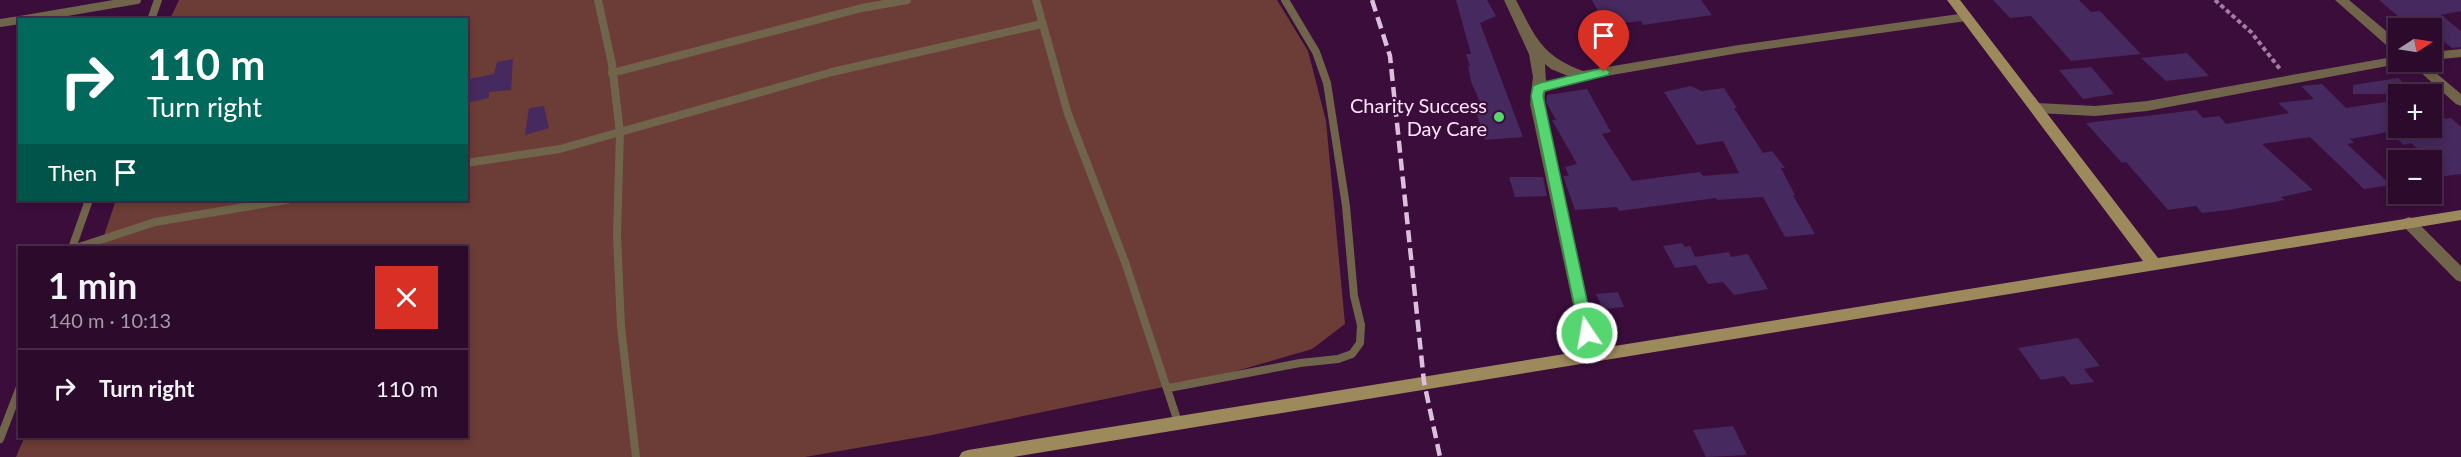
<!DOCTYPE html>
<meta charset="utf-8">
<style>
:root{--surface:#2c0a2c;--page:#381838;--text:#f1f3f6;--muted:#a69aa9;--line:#482b48}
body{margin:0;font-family:Lato,sans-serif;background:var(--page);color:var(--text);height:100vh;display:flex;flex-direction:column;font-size:22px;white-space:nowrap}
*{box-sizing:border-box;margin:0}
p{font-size:20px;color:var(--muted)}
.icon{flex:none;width:33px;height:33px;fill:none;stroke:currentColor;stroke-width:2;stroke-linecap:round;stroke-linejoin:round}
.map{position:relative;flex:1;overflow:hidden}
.details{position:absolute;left:18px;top:246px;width:450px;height:192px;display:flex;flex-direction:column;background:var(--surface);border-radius:0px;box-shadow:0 3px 9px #0003,0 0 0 2px var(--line)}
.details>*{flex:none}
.guide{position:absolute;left:18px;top:18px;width:450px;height:183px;border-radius:0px;box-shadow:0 3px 9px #0003,0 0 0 2px var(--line);background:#00695c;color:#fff;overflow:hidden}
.needle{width:39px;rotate:78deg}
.controls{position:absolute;left:2388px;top:18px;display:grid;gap:12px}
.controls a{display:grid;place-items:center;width:54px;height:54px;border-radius:0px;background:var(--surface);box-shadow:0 3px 9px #0003,0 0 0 2px var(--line);font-size:30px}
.pin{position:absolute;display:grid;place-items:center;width:51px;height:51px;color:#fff;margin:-62px -26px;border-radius:50% 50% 50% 0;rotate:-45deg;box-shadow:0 0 6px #0007}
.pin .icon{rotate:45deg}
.me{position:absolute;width:66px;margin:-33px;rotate:348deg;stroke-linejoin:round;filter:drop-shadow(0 0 4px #0008)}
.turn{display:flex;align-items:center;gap:21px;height:126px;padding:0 30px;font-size:27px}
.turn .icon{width:78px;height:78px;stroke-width:2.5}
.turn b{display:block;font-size:42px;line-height:51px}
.then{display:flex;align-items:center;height:57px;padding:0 30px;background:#0003;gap:12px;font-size:22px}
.round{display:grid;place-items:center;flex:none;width:63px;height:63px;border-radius:0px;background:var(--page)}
.head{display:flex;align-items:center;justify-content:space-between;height:102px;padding:0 30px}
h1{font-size:36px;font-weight:700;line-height:45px}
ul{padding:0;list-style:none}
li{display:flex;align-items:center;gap:18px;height:78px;padding:0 30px;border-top:2px solid var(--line)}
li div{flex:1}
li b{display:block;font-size:22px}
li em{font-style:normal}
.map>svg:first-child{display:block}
</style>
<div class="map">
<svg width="2461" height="457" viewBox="0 0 2461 457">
<rect width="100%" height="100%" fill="#3b0d3b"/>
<path fill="#6c3c36" d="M179 0H1277L1308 51 1326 121 1345 324 1312 349 1226 374 932 435 805 457H16L25 436H466V248L100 247 116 200H466V20L170 19Z"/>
<g fill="#46295e">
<path d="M1456 0H1487L1496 16 1480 23 1523 137 1485 140 1473 103 1480 102 1471 82 1468 66H1470L1466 54H1471Z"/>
<path d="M1592 0H1701L1712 15 1643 25 1641 21 1623 23 1616 20 1603 21Z"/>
<path d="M1993 0H2079L2091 12 2100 11 2141 54 2071 61 2031 16 2010 18Z"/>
<path d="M2379 0H2461V11L2441 15 2461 31V47L2452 48 2438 37 2432 38V28H2412Z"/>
<path d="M2187 53 2209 76 2166 81 2141 58Z"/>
<path d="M513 59 511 90 489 92V98L466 103 469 79 494 74 497 62Z"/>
<path d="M2091 67 2114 94 2083 99 2059 70Z"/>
<path d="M2398 78 2417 94H2353V85Z"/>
<path d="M2322 84 2346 108 2398 100V128H2432V107L2446 119 2451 118 2461 127V174L2438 177 2432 171V160L2411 143 2404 145 2388 132 2350 139 2354 143 2347 144 2391 185 2364 189 2310 137 2262 144 2313 190 2281 197 2285 200 2228 210 2202 213 2196 206 2168 210 2126 162 2122 163 2086 123 2196 110 2203 118 2219 116 2226 124 2289 113 2278 103 2314 99 2301 86Z"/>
<path d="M1691 86 1702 91 1724 88 1737 108H1734L1763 153 1772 151 1785 168H1781L1795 195H1793L1815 234 1785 237 1763 197 1717 200 1716 198 1619 211 1617 207 1575 210 1563 176H1569L1565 167 1577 164 1552 120H1556L1546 102 1547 95 1587 89 1611 132 1602 134 1632 181 1700 172 1703 176 1739 173 1723 141 1697 145 1664 92Z"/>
<path d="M544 106 549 128 525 135 529 108Z"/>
<path d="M1509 177H1543L1547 196 1515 197Z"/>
<path d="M1682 243 1685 247 1690 246 1695 257 1729 252 1731 257 1748 254 1768 289 1734 295 1723 282 1708 284 1696 265 1675 268 1663 246Z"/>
<path d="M1618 292 1624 307 1603 309 1596 294Z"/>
<path d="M2078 338 2100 366 2084 369 2094 382 2071 385 2064 376 2041 380 2018 348Z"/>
<path d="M1733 426 1747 455 1706 457 1693 430Z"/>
</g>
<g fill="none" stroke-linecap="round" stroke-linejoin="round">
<path stroke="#a27fa1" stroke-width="4" stroke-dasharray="4.5 3" stroke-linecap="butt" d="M2215 0 2251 32 2280 69"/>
<g stroke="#70654a" stroke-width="8">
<path d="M598 0 612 64 620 133 617 235 621 327 636 457"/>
<path d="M1036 0 1068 114 1125 262 1178 422"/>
<path d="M20 20 137 0"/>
<path d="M151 20 158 0"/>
<path d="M0 23 20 20"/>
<path d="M612 73 862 8 907 0"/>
<path d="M466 163 560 149 832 72 1042 24"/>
<path d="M72 248 89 200"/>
<path d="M76 248 155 222 287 200"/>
<path d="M1169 388 1300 363 1338 359 1352 354 1360 343 1361 325 1354 296 1346 206 1327 83 1316 52 1285 0"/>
<path d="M0 439 20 387"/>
</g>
<g fill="#70654a" fill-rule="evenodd">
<path d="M1504 0H1516C1536 38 1541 55 1583 71L1739 45 1966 13 1972 17 1966 21 1739 53 1583 80 1545 92 1544 104 1600 356 1598 361 1592 363 1586 361 1584 356 1530 104 1533 77 1529 54ZM1545 64 1551 69 1568 76 1546 82Z"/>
<path d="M2335 0H2349L2398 41V52L2393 51Z"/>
<path d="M2461 49V57L2432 60V52Z"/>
<path d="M2398 56V62H2404L2403 63 2147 111 2095 116 2037 113 2030 108 2037 103 2095 106 2147 101Z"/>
<path d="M2409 62H2423L2461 94V106L2456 104Z"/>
<path d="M2409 217 2414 219 2461 266V282L2456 280 2404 227 2402 223 2404 219Z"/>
</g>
<path fill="#9c8a5d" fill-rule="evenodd" d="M1947 0H1960L2158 258 2461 210V220L1013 457H959L962 452 968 450 2143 261Z"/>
<path stroke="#dbc0da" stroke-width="4.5" stroke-dasharray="12 6" stroke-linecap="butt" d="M1372 0 1390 56 1424 382 1440 457"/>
</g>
<path fill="#55d671" stroke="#378b49" stroke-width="1.5" d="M1604 68 1610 72 1608 75 1544 91 1543 96 1594 333 1592 337H1582L1580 333 1531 96 1533 86 1540 83Z"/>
<circle fill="#55d671" stroke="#3b0d3b" stroke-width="2" cx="1499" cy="117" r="6"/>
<g text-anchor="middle" stroke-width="4.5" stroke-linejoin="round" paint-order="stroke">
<g font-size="20" fill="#fce4fa" stroke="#3b0d3b" text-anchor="end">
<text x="1487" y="113">Charity Success<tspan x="1487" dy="23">Day Care</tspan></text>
</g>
</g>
</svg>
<div class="controls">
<a><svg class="needle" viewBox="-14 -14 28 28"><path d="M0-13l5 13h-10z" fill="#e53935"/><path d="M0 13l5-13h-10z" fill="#a69aa9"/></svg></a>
<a>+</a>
<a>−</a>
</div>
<div class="pin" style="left:1604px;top:72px;background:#d93025"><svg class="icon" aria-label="arrive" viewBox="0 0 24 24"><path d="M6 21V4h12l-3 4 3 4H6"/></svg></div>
<svg class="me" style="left:1587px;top:333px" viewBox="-20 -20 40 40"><circle r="17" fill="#55d671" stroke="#fff" stroke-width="3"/><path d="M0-11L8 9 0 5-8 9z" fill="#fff"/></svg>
<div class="guide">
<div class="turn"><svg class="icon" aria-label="right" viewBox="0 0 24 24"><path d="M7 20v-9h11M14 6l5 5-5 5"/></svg><div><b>110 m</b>Turn right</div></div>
<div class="then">Then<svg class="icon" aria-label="arrive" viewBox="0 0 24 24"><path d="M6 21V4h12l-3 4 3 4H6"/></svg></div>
</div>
<section class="details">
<div class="head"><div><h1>1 min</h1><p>140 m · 10:13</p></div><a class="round" style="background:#d93025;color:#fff"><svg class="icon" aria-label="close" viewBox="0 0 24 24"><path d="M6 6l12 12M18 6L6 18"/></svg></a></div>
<ul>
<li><svg class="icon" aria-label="right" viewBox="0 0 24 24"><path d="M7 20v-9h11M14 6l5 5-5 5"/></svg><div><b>Turn right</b></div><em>110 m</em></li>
</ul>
</section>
</div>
